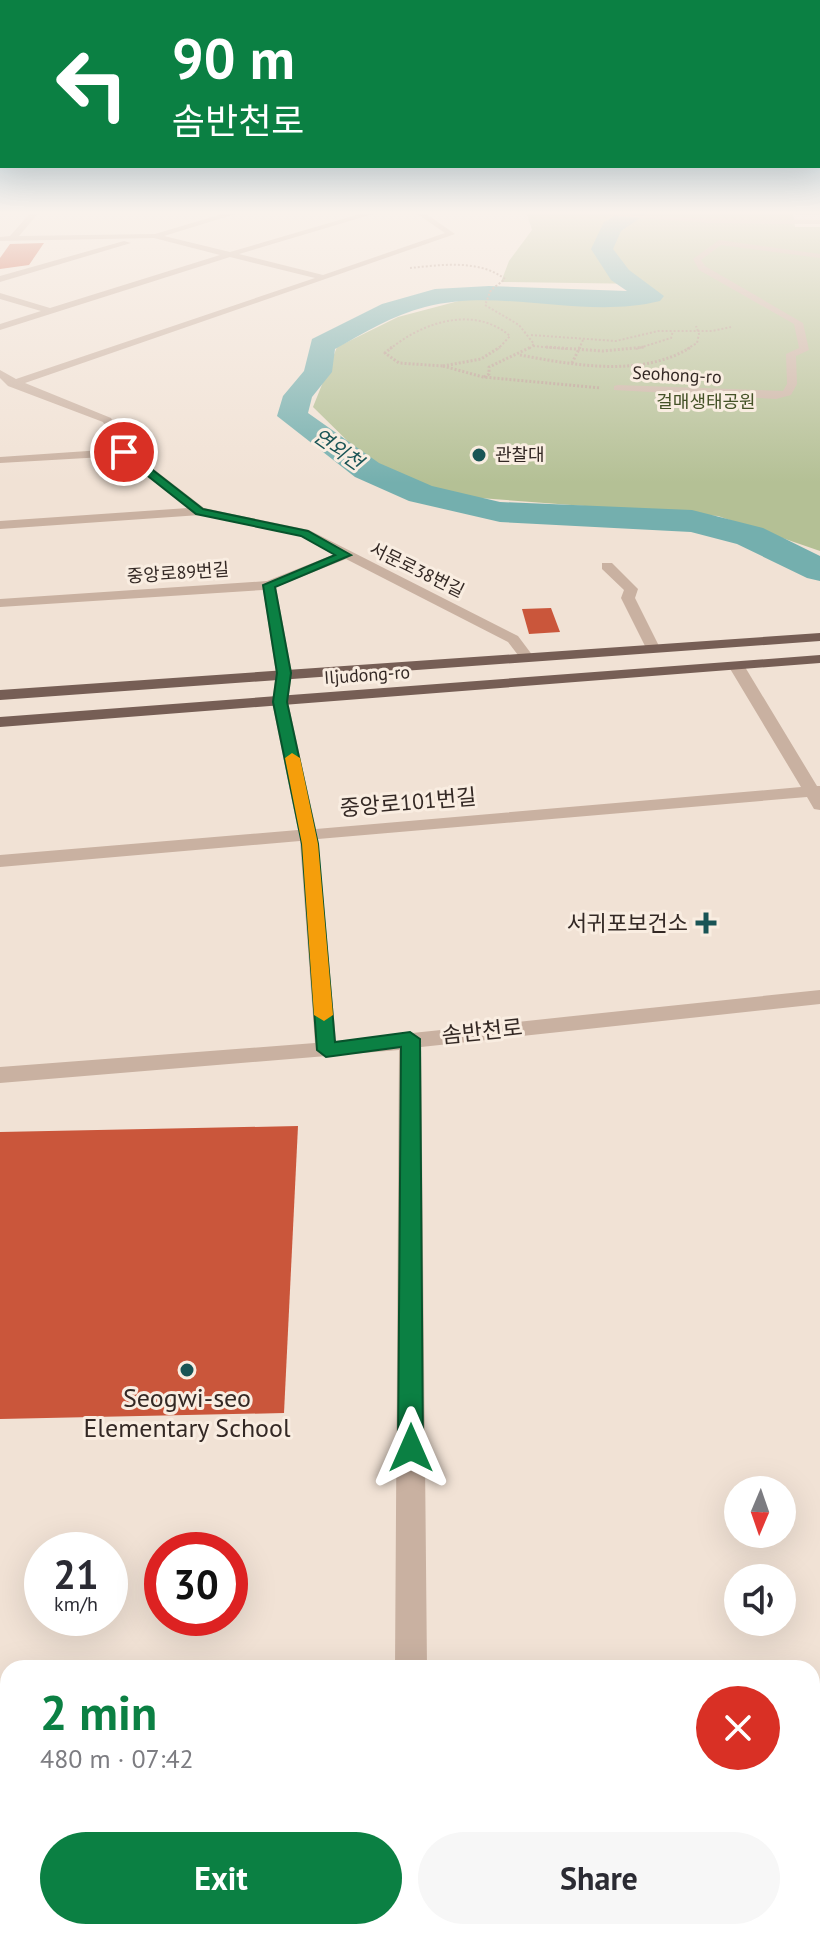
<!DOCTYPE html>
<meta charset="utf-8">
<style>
:root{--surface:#fff;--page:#f7f7f7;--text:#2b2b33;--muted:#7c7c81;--accent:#0b8043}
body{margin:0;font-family:"PT Sans","Noto Sans KR",sans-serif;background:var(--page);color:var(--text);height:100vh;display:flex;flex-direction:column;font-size:30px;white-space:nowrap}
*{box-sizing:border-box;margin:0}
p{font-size:26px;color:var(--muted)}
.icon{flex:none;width:44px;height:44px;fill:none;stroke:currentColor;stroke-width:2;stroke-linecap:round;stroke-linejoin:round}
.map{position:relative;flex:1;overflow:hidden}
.sheet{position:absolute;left:0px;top:1660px;width:820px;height:280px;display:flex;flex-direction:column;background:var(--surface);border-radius:24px 24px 0 0;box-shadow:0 8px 32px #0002}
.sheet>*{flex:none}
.hud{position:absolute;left:0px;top:0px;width:820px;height:168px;box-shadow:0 8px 32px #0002;background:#0b8043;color:#fff;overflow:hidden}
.needle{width:52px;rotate:182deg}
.controls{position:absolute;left:724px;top:1476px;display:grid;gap:16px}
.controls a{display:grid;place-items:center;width:72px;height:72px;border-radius:50%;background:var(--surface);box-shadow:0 8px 32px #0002;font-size:40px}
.speed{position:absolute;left:24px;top:1532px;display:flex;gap:16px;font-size:40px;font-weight:700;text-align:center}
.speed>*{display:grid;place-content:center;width:104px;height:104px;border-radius:50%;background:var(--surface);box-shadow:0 8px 32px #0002;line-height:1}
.speed small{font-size:20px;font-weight:400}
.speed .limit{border:12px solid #d22;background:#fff;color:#111}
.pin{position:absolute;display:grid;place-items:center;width:68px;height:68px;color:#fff;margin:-34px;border:4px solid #fff;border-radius:50%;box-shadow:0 2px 8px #0007}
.me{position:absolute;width:88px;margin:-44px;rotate:0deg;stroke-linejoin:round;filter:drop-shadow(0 0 6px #0008)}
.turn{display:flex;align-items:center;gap:28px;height:168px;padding:0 40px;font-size:36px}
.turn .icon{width:104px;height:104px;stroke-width:2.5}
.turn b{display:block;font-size:56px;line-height:68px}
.round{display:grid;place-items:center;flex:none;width:84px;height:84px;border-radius:42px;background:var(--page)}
.overview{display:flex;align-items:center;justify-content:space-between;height:136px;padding:0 40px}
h1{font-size:48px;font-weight:600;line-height:60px;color:var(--accent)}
.action{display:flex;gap:16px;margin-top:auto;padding:16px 40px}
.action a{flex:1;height:92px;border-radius:48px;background:var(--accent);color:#fff;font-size:32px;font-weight:600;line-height:92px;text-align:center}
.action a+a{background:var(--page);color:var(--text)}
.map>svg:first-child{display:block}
</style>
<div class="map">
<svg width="820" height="1940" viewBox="0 0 820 1940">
<rect width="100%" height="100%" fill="#f1e2d5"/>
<path fill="#b4c095" d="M526 211H820V215L793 214 795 227H820V551L718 516 452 496 371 464 313 407 337 347 398 317 470 298 593 302 658 297 647 284 501 282 509 261 532 230Z"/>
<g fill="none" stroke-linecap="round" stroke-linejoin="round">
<path fill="#74afae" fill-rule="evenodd" d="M624 211H650L621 231 613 249 629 270 664 296 660 301C583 320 502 287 425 307 393 315 364 333 335 349L332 372 312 397 308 413 379 463 432 486 500 502 692 510 763 528 820 556V581L807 578 737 544 691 532 500 522 409 501 355 477 277 416 283 396 304 371 312 339 382 304 435 289 489 286 627 291 611 280 591 249 604 222Z"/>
</g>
<g fill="#ca563b">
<path d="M44 243 29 265 0 269V258L10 244Z"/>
<path d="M551 608 560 632 529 634 522 609Z"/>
<path d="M298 1126 284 1413 0 1419V1132Z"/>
</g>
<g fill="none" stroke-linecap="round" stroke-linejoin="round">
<g stroke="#b59b8c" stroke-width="2" stroke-dasharray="2 2" stroke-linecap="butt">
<path d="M410 268C441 265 479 259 505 279L491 290 485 305 519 325 534 344 529 349"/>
<path d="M531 335 616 341 658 331H712L731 327"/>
<path d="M533 346 567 349"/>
<path d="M390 349C423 322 474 305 510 336L498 349"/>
<path d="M579 349 583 340"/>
<path d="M636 349 671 338 673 331"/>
<path d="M687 349 697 343 699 334 696 326"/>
</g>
<g stroke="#b59b8c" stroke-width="3" stroke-dasharray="2 2" stroke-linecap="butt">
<path d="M392 347 385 353 399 363 443 366"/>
<path d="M546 347 603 351 645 347"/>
<path d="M520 355C573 365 642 378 691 347"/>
<path d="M572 363 580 347"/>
<path d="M443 366 483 377 601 388"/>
<path d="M443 366 481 359 500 347"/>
<path d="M484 377 489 374V367L531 347"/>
</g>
<g fill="#c9b1a1" fill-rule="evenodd">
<path d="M32 211H40L19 236 155 234 232 211H245L164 236 230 252 370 211H383L239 254 323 275 445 233 413 211H422L455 234 25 383 111 418 129 450 204 508 309 530 518 636 533 656 526 660 521 659 508 642 346 559 276 587 292 673 288 702 316 829 801 787 729 667 737 662 745 667 817 786H820V810L814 809 807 797 318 839 336 1041 820 990V1004L421 1047 427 1668H395L399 1050 0 1083V1067L315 1043 300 841 0 867V855L298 830 272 702 276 673 263 590 0 607V599L267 581 335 554 300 536 200 515 0 529V521L188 508 121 456 0 463V457L117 449 103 422 8 386 0 378V370L16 379 315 278 230 257 0 330V324L41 311 0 299V293L50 308 220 255 154 238 0 241V237L10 236Z"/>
<path d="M555 211 708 219 820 220V224L708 223Z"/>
<path d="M719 240 820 254V258L721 245 701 260 705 266 803 323 809 350 796 356 797 384 791 395 776 399 614 390V386L618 385 783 391 787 384 786 354 799 348 794 324 699 270 693 259Z"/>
<path d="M124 241 131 243 0 282V276Z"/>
<path d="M602 563H612L638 589 635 598 660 648 658 651 653 652 646 648 621 598 624 590 602 569Z"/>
<rect x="0" y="1828" width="8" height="34"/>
<rect x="394" y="1932" width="36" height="8"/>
</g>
<g fill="#765e55" fill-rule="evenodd">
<path d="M820 633V641L0 700V690Z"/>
<path d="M820 655V663L0 727V717Z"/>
</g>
</g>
<linearGradient id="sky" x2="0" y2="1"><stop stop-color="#79b2d1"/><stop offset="0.44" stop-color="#f9f2ec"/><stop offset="1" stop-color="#f9f2ec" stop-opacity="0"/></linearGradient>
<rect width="820" height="483" fill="url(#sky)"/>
<path fill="#0b8043" stroke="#07532c" stroke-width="2" d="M120 450H127L203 509 308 531 351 555 275 587 291 673 287 702 318 844 335 1042 410 1032 420 1039 423 1448 420 1456 411 1460 402 1456 398 1448 401 1047 326 1057 317 1050 302 844 273 702 277 673 263 585 335 555 301 536 196 514 120 454Z"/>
<path fill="#f59e0b" d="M292 753 300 758 318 844 333 1015 324 1021 314 1015 302 844 285 758Z"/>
<g fill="#195455" stroke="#f9ede1" stroke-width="3">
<circle cx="479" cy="455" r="8"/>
<path d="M702 911h8v8h8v8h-8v8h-8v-8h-8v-8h8z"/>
<circle cx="187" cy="1370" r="8"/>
</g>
<g text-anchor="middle" stroke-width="6" stroke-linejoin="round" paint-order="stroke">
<g font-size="18" fill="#332824" stroke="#f9ede1">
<text transform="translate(677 375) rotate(3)" y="6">Seohong-ro</text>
<text transform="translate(417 570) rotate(26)" y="6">서문로38번길</text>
<text transform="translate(178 573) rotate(-4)" y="6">중앙로89번길</text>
<text transform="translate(367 675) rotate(-4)" y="6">Iljudong-ro</text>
</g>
<g font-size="18" fill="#445227" stroke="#f9ede1">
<text x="706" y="408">걸매생태공원</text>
</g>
<g font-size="18" fill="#332824" stroke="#f9ede1" text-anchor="start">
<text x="495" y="461">관찰대</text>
</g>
<g font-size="20" font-style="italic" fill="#195455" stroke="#f9ede1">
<text transform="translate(338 449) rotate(35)" y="7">연외천</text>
</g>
<g font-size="22" fill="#332824" stroke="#f9ede1">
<text transform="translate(408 802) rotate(-5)" y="8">중앙로101번길</text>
<text transform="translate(482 1031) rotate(-6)" y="8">솜반천로</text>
</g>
<g font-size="22" fill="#332824" stroke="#f9ede1" text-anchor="end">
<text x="688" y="931">서귀포보건소</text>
</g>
<g font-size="26" fill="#332824" stroke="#f9ede1">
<text x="187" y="1407">Seogwi-seo<tspan x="187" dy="30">Elementary School</tspan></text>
</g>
</g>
</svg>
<div class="controls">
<a><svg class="needle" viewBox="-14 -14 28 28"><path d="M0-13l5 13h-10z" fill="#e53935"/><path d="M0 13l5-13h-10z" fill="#7c7c81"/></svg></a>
<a><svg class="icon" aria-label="sound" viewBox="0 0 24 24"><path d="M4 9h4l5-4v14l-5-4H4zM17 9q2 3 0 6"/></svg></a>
</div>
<div class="speed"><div>21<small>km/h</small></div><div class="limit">30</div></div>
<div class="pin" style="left:124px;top:452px;background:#d93025"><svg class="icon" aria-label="arrive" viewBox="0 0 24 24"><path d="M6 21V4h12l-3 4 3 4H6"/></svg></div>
<svg class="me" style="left:411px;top:1448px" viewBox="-20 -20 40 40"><path d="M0-17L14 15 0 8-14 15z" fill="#0b8043" stroke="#fff" stroke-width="4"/></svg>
<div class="hud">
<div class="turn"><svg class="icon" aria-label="left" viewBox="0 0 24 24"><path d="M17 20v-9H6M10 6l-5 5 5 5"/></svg><div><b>90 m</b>솜반천로</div></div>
</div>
<section class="sheet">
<div class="overview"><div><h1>2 min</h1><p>480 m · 07:42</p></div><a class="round" style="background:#d93025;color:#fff"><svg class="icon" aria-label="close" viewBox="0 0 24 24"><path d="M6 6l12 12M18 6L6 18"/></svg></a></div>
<div class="action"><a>Exit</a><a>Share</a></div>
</section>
</div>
